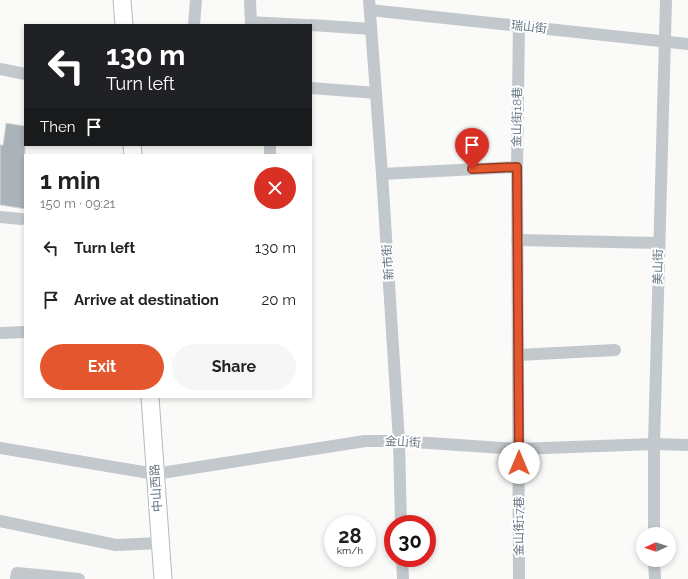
<!DOCTYPE html>
<meta charset="utf-8">
<style>
:root{--surface:#fff;--page:#f6f6f6;--text:#222;--muted:#767676;--accent:#e4572e}
body{margin:0;font-family:Raleway,"Noto Sans TC",sans-serif;background:var(--page);color:var(--text);height:100vh;display:flex;flex-direction:column;font-size:15px;white-space:nowrap}
*{box-sizing:border-box;margin:0}
p{font-size:13px;color:var(--muted)}
.icon{flex:none;width:22px;height:22px;fill:none;stroke:currentColor;stroke-width:2;stroke-linecap:round;stroke-linejoin:round}
.map{position:relative;flex:1;overflow:hidden}
.side{position:absolute;left:24px;top:154px;width:288px;height:244px;display:flex;flex-direction:column;background:var(--surface);border-radius:0px;box-shadow:0 2px 6px #0003}
.side>*{flex:none}
.hud{position:absolute;left:24px;top:24px;width:288px;height:122px;border-radius:0px;box-shadow:0 2px 6px #0003;background:#202124;color:#fff;overflow:hidden}
.needle{width:26px;rotate:266deg}
.controls{position:absolute;left:636px;top:527px;display:grid;gap:8px}
.controls a{display:grid;place-items:center;width:40px;height:40px;border-radius:50%;background:var(--surface);box-shadow:0 2px 6px #0003;font-size:20px}
.speed{position:absolute;left:324px;top:515px;display:flex;gap:8px;font-size:20px;font-weight:700;text-align:center}
.speed>*{display:grid;place-content:center;width:52px;height:52px;border-radius:50%;background:var(--surface);box-shadow:0 2px 6px #0003;line-height:1}
.speed small{font-size:10px;font-weight:400}
.speed .limit{border:6px solid #d22;background:#fff;color:#111}
.pin{position:absolute;display:grid;place-items:center;width:34px;height:34px;color:#fff;margin:-41px -17px;border-radius:50% 50% 50% 0;rotate:-45deg;box-shadow:0 0 4px #0007}
.pin .icon{rotate:45deg}
.me{position:absolute;width:44px;margin:-22px;rotate:0deg;stroke-linejoin:round;filter:drop-shadow(0 0 3px #0008)}
.turn{display:flex;align-items:center;gap:14px;height:84px;padding:0 16px;font-size:18px}
.turn .icon{width:52px;height:52px;stroke-width:2.5}
.turn b{display:block;font-size:28px;line-height:34px}
.then{display:flex;align-items:center;height:38px;padding:0 16px;background:#0003;gap:8px;font-size:15px}
.round{display:grid;place-items:center;flex:none;width:42px;height:42px;border-radius:21px;background:var(--page)}
.summary{display:flex;align-items:center;justify-content:space-between;height:68px;padding:0 16px}
h1{font-size:24px;font-weight:700;line-height:30px}
.button{display:flex;gap:8px;margin-top:auto;padding:8px 16px}
.button a{flex:1;height:46px;border-radius:24px;background:var(--accent);color:#fff;font-size:16px;font-weight:700;line-height:46px;text-align:center}
.button a+a{background:var(--page);color:var(--text)}
ul{padding:0;list-style:none}
li{display:flex;align-items:center;gap:12px;height:52px;padding:0 16px}
li div{flex:1}
li b{display:block;font-size:15px}
li em{font-style:normal}
.map>svg:first-child{display:block}
</style>
<div class="map">
<svg width="688" height="579" viewBox="0 0 688 579">
<rect width="100%" height="100%" fill="#fafaf8"/>
<path fill="#aab3b9" stroke="#dcdcda" d="M6 123 25 126V209L0 205V145H3Z"/>
<g fill="none" stroke-linecap="round" stroke-linejoin="round">
<g stroke="#b3babf" stroke-width="19">
<g id="secondary">
<path d="M122 0 124 25"/>
<path d="M132 145 133 155"/>
<path d="M150 397 163 579"/>
</g>
</g>
<g stroke="#c3c8cc" stroke-width="12">
<path d="M250 0 251 25"/>
<path d="M369 0 382 174 399 441 401 524"/>
<path d="M370 10 688 44"/>
<path d="M251 22 306 25"/>
<path d="M194 25 196 0"/>
<path d="M311 25 371 29"/>
<path d="M519 25 517 167 519 579"/>
<path d="M0 69 25 74"/>
<path d="M311 88 376 93"/>
<path d="M270 155V145"/>
<path d="M382 174 517 167"/>
<path d="M0 217 21 219"/>
<path d="M517 240 659 243"/>
<path d="M0 333 25 332"/>
<path d="M518 355 615 350"/>
<path d="M0 448 155 474 365 441H399L518 449 654 444 688 445"/>
<path d="M0 521 116 545 159 543"/>
<path d="M654 534V444L666 0"/>
<path d="M402 558 403 579"/>
<path d="M654 560 655 579"/>
<path d="M16 579 17 573 79 579"/>
</g>
<use href="#secondary" stroke="#fff" stroke-width="17"/>
</g>
<g fill="none" stroke-linecap="round" stroke-linejoin="round">
<g stroke="#94391e" stroke-width="10">
<path id="route" d="M472 169 517 167 519 463"/>
</g>
<use href="#route" stroke="#e4572e" stroke-width="7"/>
</g>
<g text-anchor="middle" stroke-width="4" stroke-linejoin="round" paint-order="stroke">
<g font-size="12" fill="#657683" stroke="#fff">
<text transform="translate(529 27) rotate(6)" y="4">瑞山街</text>
<text transform="translate(517 117) rotate(-89)" y="4">金山街18巷</text>
<text transform="translate(388 262) rotate(-94)" y="4">新市街</text>
<text transform="translate(658 267) rotate(-89)" y="4">美山街</text>
<text transform="translate(403 442) rotate(3)" y="4">金山街</text>
<text transform="translate(156 488) rotate(-94)" y="4">中山西路</text>
<text transform="translate(519 526) rotate(-90)" y="4">金山街17巷</text>
</g>
</g>
</svg>
<div class="controls">
<a><svg class="needle" viewBox="-14 -14 28 28"><path d="M0-13l5 13h-10z" fill="#e53935"/><path d="M0 13l5-13h-10z" fill="#767676"/></svg></a>
</div>
<div class="speed"><div>28<small>km/h</small></div><div class="limit">30</div></div>
<div class="pin" style="left:472px;top:169px;background:#d93025"><svg class="icon" aria-label="arrive" viewBox="0 0 24 24"><path d="M6 21V4h12l-3 4 3 4H6"/></svg></div>
<svg class="me" style="left:519px;top:463px" viewBox="-20 -20 40 40"><circle r="19" fill="#fff"/><path d="M0-13L10 11 0 6-10 11z" fill="#e4572e"/></svg>
<div class="hud">
<div class="turn"><svg class="icon" aria-label="left" viewBox="0 0 24 24"><path d="M17 20v-9H6M10 6l-5 5 5 5"/></svg><div><b>130 m</b>Turn left</div></div>
<div class="then">Then<svg class="icon" aria-label="arrive" viewBox="0 0 24 24"><path d="M6 21V4h12l-3 4 3 4H6"/></svg></div>
</div>
<section class="side">
<div class="summary"><div><h1>1 min</h1><p>150 m · 09:21</p></div><a class="round" style="background:#d93025;color:#fff"><svg class="icon" aria-label="close" viewBox="0 0 24 24"><path d="M6 6l12 12M18 6L6 18"/></svg></a></div>
<ul>
<li><svg class="icon" aria-label="left" viewBox="0 0 24 24"><path d="M17 20v-9H6M10 6l-5 5 5 5"/></svg><div><b>Turn left</b></div><em>130 m</em></li>
<li><svg class="icon" aria-label="arrive" viewBox="0 0 24 24"><path d="M6 21V4h12l-3 4 3 4H6"/></svg><div><b>Arrive at destination</b></div><em>20 m</em></li>
</ul>
<div class="button"><a>Exit</a><a>Share</a></div>
</section>
</div>
